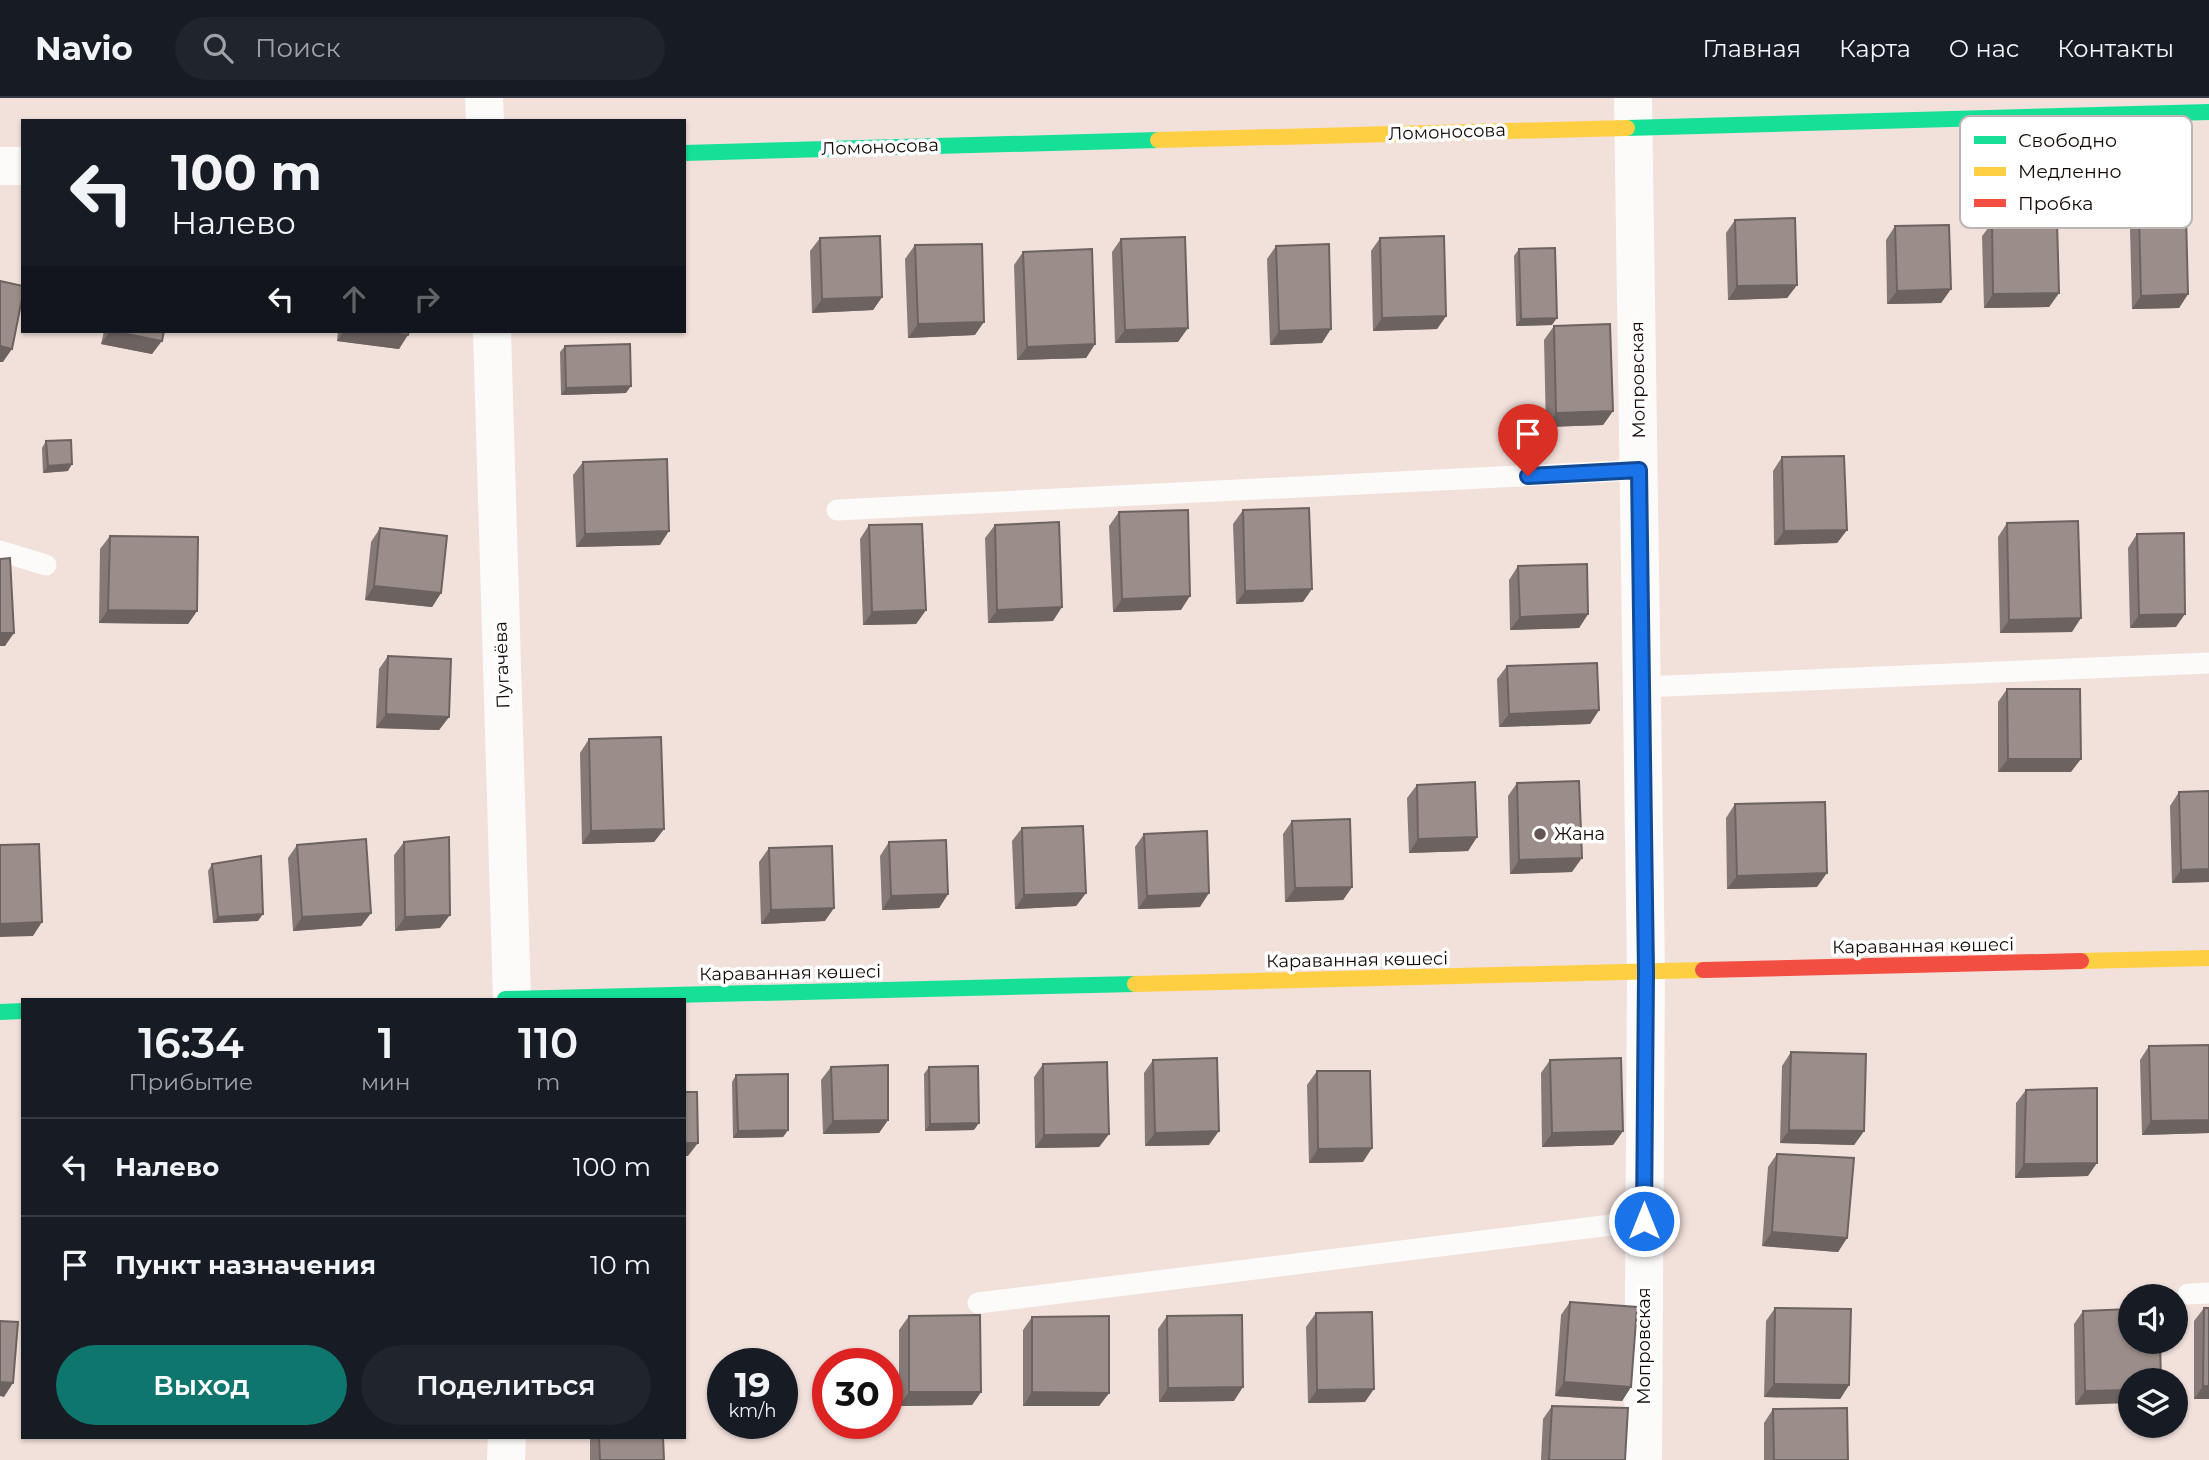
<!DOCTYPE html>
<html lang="ru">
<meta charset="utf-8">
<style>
:root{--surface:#171b24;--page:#20242c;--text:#f1f3f6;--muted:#9ea1a6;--line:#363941;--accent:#0f766e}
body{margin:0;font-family:Montserrat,sans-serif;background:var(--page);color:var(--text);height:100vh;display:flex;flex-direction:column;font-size:26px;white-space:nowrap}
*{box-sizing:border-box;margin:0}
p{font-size:23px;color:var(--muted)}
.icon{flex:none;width:38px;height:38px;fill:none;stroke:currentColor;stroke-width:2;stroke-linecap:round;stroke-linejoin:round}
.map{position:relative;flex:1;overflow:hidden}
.details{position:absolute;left:21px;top:900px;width:665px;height:441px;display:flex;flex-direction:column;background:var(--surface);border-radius:0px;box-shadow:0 2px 5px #0004}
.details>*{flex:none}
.hud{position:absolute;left:21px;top:21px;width:665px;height:214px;border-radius:0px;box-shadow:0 2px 5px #0004;background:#171b24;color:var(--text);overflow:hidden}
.tools{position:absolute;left:2118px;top:1186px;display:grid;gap:14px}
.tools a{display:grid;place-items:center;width:70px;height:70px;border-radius:50%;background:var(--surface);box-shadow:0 2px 5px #0004;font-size:35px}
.speed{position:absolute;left:707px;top:1250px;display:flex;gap:14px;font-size:35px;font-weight:700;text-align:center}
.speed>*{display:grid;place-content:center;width:91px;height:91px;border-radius:50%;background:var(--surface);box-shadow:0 2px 5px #0004;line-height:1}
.speed small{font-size:18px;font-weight:400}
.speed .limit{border:10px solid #d22;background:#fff;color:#111}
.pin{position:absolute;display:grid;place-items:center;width:60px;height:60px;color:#fff;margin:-72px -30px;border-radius:50% 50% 50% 0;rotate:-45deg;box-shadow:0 0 7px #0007}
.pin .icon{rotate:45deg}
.me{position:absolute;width:77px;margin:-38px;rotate:0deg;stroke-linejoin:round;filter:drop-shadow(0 0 5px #0008)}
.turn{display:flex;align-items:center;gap:24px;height:147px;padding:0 35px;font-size:32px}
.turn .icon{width:91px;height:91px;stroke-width:2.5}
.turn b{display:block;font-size:49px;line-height:60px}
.lanes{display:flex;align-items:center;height:66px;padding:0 35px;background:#0003;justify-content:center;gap:35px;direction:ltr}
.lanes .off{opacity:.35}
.eta{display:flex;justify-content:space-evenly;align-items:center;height:119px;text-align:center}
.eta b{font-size:42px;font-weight:600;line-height:49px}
.cta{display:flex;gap:14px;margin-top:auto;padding:14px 35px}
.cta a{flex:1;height:80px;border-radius:42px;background:var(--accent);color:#fff;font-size:28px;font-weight:600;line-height:80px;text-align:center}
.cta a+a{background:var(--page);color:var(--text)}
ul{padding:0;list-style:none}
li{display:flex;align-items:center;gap:21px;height:98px;padding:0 35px;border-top:2px solid var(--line)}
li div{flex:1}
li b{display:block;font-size:26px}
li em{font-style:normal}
header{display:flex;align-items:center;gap:42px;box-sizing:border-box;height:98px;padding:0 35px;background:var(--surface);border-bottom:2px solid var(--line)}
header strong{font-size:33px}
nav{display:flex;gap:38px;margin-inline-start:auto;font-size:24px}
.search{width:490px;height:63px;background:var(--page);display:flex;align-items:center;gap:18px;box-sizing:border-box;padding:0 24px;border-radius:38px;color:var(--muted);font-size:26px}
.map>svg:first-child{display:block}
</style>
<header>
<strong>Navio</strong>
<div class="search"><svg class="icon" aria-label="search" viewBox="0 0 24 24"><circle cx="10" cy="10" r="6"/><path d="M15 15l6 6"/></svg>Поиск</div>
<nav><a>Главная</a><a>Карта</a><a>О нас</a><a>Контакты</a></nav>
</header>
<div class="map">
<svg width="2209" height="1362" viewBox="0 0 2209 1362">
<rect width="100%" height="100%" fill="#f2e0db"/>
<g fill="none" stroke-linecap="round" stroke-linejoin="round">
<g stroke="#fdfafa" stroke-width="21">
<path d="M837 412 1639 372"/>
<path d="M0 453 46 467"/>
<path d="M1642 589 2209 565"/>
<path d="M2188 1196 2209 1195"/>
<path d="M978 1205 1644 1123"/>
</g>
<g stroke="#fdfafa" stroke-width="38">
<path d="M484 0 485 23"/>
<path d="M1633 0 1646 874 1643 1362"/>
<path d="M0 68H23"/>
<path d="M492 233 512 901"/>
<path d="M506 1362 507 1339"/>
</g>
<g stroke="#16e098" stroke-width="16">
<path d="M1627 30 2209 14"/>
<path d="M684 55 1158 42"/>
<path d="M505 901 1135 886"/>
<path d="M0 914 23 913"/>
</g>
<g stroke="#ffcf43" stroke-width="16">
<path d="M1158 42 1627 30"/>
<path d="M2081 863 2209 860"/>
<path d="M1135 886 1703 872"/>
</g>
<path stroke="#f24e42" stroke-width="16" d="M1703 872 2081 863"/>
</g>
<g fill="#857a77">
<path d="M2139 118 2188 196 2179 210 2132 211 2130 131Z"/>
<path d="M1735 122 1797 187 1787 200 1728 202 1726 135Z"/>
<path d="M1992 125 2059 195 2049 209 1984 210 1982 138Z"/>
<path d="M1895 128 1951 191 1941 205 1887 206 1886 142Z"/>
<path d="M820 140 882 199 873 212 812 215 810 153Z"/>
<path d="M1380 140 1446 218 1437 231 1373 233 1371 153Z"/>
<path d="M1121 141 1178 244 1115 245 1112 154Z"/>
<path d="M915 147 975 237 908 240 905 161Z"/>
<path d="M1276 148 1322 245 1270 247 1267 161Z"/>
<path d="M1519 151 1552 227 1516 228 1514 158Z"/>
<path d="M1023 154 1095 246 1086 260 1017 262 1014 167Z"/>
<path d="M1554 228 1613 313 1603 327 1546 329 1544 242Z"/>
<path d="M104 233H164L152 256 101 246Z"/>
<path d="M338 233H409L399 251 337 243Z"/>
<path d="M565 248 626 295 561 297 560 254Z"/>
<path d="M46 343 68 373 43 375 42 350Z"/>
<path d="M1782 359 1847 432 1837 445 1774 447 1773 373Z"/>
<path d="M583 364 660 447 576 449 573 377Z"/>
<path d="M1243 412 1303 504 1236 506 1233 426Z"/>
<path d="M1119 414 1181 512 1113 514 1109 428Z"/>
<path d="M2007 425 2072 534 2000 535 1998 439Z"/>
<path d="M869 427 926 512 916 526 863 527 860 441Z"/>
<path d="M995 427 1053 523 988 525 985 440Z"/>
<path d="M380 430 441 495 432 509 365 502 371 444Z"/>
<path d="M2137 436 2176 529 2130 530 2128 450Z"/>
<path d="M110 438 197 513 188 526 99 525 100 451Z"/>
<path d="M1518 468 1588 516 1579 530 1510 532 1509 482Z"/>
<path d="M388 558 449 619 439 632 376 630 379 571Z"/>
<path d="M1507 568 1599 612 1590 626 1499 629 1497 581Z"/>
<path d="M2007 591 2071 674H1998V604Z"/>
<path d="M589 641 664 731 654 744 582 746 580 655Z"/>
<path d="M1517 685 1572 774 1510 776 1508 698Z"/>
<path d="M1417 687 1477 739 1468 753 1409 755 1407 700Z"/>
<path d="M2179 694 2209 784 2172 785 2170 708Z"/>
<path d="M1735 706 1817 789 1727 791 1726 720Z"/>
<path d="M1292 723 1352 789 1343 802 1285 804 1283 736Z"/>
<path d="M1022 730 1086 795 1076 808 1015 811 1012 743Z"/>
<path d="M1144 736 1200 809 1138 811 1135 749Z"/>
<path d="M404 744 440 830 395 833 394 757Z"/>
<path d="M889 744 948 796 939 810 882 812 880 758Z"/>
<path d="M297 747 371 815 361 828 293 833 288 760Z"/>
<path d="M769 750 825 823 761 826 759 764Z"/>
<path d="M212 766 258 823 213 825 208 773Z"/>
<path d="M2209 947V1035L2142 1037 2140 962 2149 948Z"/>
<path d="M1791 954 1864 1033 1854 1047 1780 1045 1782 968Z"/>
<path d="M1153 962 1209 1047 1145 1048 1144 975Z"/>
<path d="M1550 962 1623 1033 1613 1047 1542 1049 1541 975Z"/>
<path d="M1043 966 1109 1036 1099 1049 1035 1050 1034 979Z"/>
<path d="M831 969 888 1022 879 1035 823 1036 821 982Z"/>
<path d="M929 969 974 1032 925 1033 924 976Z"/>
<path d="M1317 973 1363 1064 1309 1065 1307 987Z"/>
<path d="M736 977 788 1032 783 1039 733 1040 732 984Z"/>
<path d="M2026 992 2088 1078 2015 1080 2016 1005Z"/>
<path d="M1777 1056 1847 1140 1838 1154 1762 1148 1768 1069Z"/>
<path d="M1570 1204 1631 1289 1622 1303 1555 1298 1561 1217Z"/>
<path d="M1775 1210 1849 1287 1840 1301 1764 1299 1766 1223Z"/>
<path d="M2204 1210H2209V1301H2194V1223Z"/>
<path d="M2083 1213 2130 1244 2075 1307 2074 1226Z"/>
<path d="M1316 1215 1365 1304 1308 1305 1306 1229Z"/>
<path d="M909 1218 981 1294 972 1307 899 1308V1232Z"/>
<path d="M1167 1218 1234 1303 1159 1304 1158 1231Z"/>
<path d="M1032 1219 1109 1295 1099 1308H1023V1232Z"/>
<path d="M1552 1308 1625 1362H1541L1543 1321Z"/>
<path d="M1773 1311 1848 1362H1764V1325Z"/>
<path d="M590 1339H663L664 1362H590Z"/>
</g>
<g fill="#6c6361">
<path d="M1797 187 1787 200 1728 202 1737 188Z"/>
<path d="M1951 191 1941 205 1887 206 1897 193Z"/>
<path d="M2059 195 2049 209 1984 210 1993 196Z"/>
<path d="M2188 196 2179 210 2132 211 2141 198Z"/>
<path d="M882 199 873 212 812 215 822 201Z"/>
<path d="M1446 218 1437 231 1373 233 1382 220Z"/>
<path d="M1557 220 1552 227 1516 228 1521 221Z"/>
<path d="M984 224 975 237 908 240 918 226Z"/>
<path d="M1188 230 1178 244 1115 245 1125 232Z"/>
<path d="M1331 231 1322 245 1270 247 1279 233Z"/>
<path d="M110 233 162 243 152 256 101 246Z"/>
<path d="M344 233H370L408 237 399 251 337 243Z"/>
<path d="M1095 246 1086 260 1017 262 1027 249Z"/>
<path d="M0 248 12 251 3 264H0Z"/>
<path d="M631 288 626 295 561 297 566 290Z"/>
<path d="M1613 313 1603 327 1546 329 1556 315Z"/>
<path d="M72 366 68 373 43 375 48 368Z"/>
<path d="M1847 432 1837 445 1774 447 1784 433Z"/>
<path d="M669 433 660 447 576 449 585 436Z"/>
<path d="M374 488 441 495 432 509 365 502Z"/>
<path d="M1312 491 1303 504 1236 506 1245 493Z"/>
<path d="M1190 498 1181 512 1113 514 1122 501Z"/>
<path d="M1062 509 1053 523 988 525 997 512Z"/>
<path d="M108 512 197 513 188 526 99 525Z"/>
<path d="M926 512 916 526 863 527 872 514Z"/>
<path d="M1588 516 1579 530 1510 532 1520 519Z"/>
<path d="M2185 516 2176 529 2130 530 2139 517Z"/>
<path d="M2081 520 2072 534 2000 535 2009 522Z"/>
<path d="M0 535H14L5 548H0Z"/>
<path d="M1599 612 1590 626 1499 629 1509 616Z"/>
<path d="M386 616 449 619 439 632 376 630Z"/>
<path d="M2008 661H2081L2071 674H1998Z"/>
<path d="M664 731 654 744 582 746 591 733Z"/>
<path d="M1477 739 1468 753 1409 755 1418 741Z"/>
<path d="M1582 760 1572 774 1510 776 1519 762Z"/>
<path d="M2209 771V784L2172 785 2181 772Z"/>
<path d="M1827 775 1817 789 1727 791 1737 778Z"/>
<path d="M1352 789 1343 802 1285 804 1295 790Z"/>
<path d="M1086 795 1076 808 1015 811 1024 797Z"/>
<path d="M1209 795 1200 809 1138 811 1147 798Z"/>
<path d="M948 796 939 810 882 812 891 798Z"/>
<path d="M834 810 825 823 761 826 771 812Z"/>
<path d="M371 815 361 828 293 833 302 819Z"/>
<path d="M263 816 258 823 213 825 218 819Z"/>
<path d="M450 817 440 830 395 833 405 819Z"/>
<path d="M42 824 33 838 0 839V826Z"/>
<path d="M888 1022 879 1035 823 1036 833 1023Z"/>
<path d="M2209 1022V1035L2142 1037 2151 1023Z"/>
<path d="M979 1025 974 1032 925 1033 930 1026Z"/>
<path d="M788 1032 783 1039 733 1040 738 1033Z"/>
<path d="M1789 1032 1864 1033 1854 1047 1780 1045Z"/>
<path d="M1219 1033 1209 1047 1145 1048 1155 1035Z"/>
<path d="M1623 1033 1613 1047 1542 1049 1552 1035Z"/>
<path d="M1109 1036 1099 1049 1035 1050 1044 1037Z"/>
<path d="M684 1045H698L688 1058H684Z"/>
<path d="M1372 1050 1363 1064 1309 1065 1318 1051Z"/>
<path d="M2097 1065 2088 1078 2015 1080 2024 1066Z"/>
<path d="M1772 1134 1847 1140 1838 1154 1762 1148Z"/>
<path d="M0 1284 13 1285 4 1299 0 1298Z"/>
<path d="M1564 1284 1631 1289 1622 1303 1555 1298Z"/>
<path d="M1774 1286 1849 1287 1840 1301 1764 1299Z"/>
<path d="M2203 1288H2209V1301H2194Z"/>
<path d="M1243 1289 1234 1303 1159 1304 1168 1290Z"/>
<path d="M1374 1291 1365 1304 1308 1305 1317 1292Z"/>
<path d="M2130 1292V1305L2075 1307 2085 1293Z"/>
<path d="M909 1294H981L972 1307 899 1308Z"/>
<path d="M1032 1294 1109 1295 1099 1308H1023Z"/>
</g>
<g fill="#9b8e8a" stroke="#6c6361" stroke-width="2">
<path d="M2186 117 2188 196 2141 198 2139 118Z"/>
<path d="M1795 120 1797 187 1737 188 1735 122Z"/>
<path d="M2057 123 2059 195 1993 196 1992 125Z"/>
<path d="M1949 127 1951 191 1897 193 1895 128Z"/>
<path d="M880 138 882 199 822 201 820 140Z"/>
<path d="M1444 138 1446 218 1382 220 1380 140Z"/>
<path d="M1185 139 1188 230 1125 232 1121 141Z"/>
<path d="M982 146 984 224 918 226 915 147Z"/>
<path d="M1329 146 1331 231 1279 233 1276 148Z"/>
<path d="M1555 150 1557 220 1521 221 1519 151Z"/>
<path d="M1092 151 1095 246 1027 249 1023 154Z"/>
<path d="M0 183 23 188V196L12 251 0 248Z"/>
<path d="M1610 226 1613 313 1556 315 1554 228Z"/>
<path d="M111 233H164L162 243Z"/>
<path d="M370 233H409L408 237Z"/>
<path d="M630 246 631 288 566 290 565 248Z"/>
<path d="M71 342 72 366 48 368 46 343Z"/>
<path d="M1844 358 1847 432 1784 433 1782 359Z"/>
<path d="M667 361 669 433 585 436 583 364Z"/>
<path d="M1309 410 1312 491 1245 493 1243 412Z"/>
<path d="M1188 412 1190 498 1122 501 1119 414Z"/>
<path d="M2078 423 2081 520 2009 522 2007 425Z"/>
<path d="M1059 424 1062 509 997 512 995 427Z"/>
<path d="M922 426 926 512 872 514 869 427Z"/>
<path d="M380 430 447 438 441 495 374 488Z"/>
<path d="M2184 435 2185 516 2139 517 2137 436Z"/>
<path d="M110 438 198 439 197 513 108 512Z"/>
<path d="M10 460 14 535H0V461Z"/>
<path d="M1587 466 1588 516 1520 519 1518 468Z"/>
<path d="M388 558 451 561 449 619 386 616Z"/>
<path d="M1597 565 1599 612 1509 616 1507 568Z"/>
<path d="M2007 591H2080L2081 661H2008Z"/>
<path d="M661 639 664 731 591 733 589 641Z"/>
<path d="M1579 683 1582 760 1519 762 1517 685Z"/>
<path d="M1475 684 1477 739 1418 741 1417 687Z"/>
<path d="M2209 693V771L2181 772 2179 694Z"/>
<path d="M1825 704 1827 775 1737 778 1735 706Z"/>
<path d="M1350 721 1352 789 1295 790 1292 723Z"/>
<path d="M1083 728 1086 795 1024 797 1022 730Z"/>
<path d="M1207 733 1209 795 1147 798 1144 736Z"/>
<path d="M449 739 450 817 405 819 404 744Z"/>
<path d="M366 741 371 815 302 819 297 747Z"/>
<path d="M946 742 948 796 891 798 889 744Z"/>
<path d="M39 746 42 824 0 826V747Z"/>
<path d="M832 748 834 810 771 812 769 750Z"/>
<path d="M261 758 263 816 218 819 212 766Z"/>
<path d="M2209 947V1022L2151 1023 2149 948Z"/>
<path d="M1791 954 1866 956 1864 1033 1789 1032Z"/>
<path d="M1217 960 1219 1033 1155 1035 1153 962Z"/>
<path d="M1621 960 1623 1033 1552 1035 1550 962Z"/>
<path d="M1107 964 1109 1036 1044 1037 1043 966Z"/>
<path d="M888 967V1022L833 1023 831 969Z"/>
<path d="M978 968 979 1025 930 1026 929 969Z"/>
<path d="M1317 973H1370L1372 1050 1318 1051Z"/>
<path d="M788 976V1032L738 1033 736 977Z"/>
<path d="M2097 990V1065L2024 1066 2026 992Z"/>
<path d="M684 994H697L698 1045H684Z"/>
<path d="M1777 1056 1854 1060 1847 1140 1772 1134Z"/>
<path d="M1570 1204 1637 1209 1631 1289 1564 1284Z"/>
<path d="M1775 1210 1851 1211 1849 1287 1774 1286Z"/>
<path d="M2204 1210H2209V1288H2203Z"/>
<path d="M2130 1211V1244H2160L2161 1283H2130V1292L2085 1293 2083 1213Z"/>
<path d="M1372 1214 1374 1291 1317 1292 1316 1215Z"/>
<path d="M980 1217 981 1294H909V1218Z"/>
<path d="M1242 1217 1243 1289 1168 1290 1167 1218Z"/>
<path d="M1109 1218V1295L1032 1294V1219Z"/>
<path d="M0 1223 18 1224 13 1285 0 1284Z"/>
<path d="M1552 1308 1628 1310 1625 1362H1549Z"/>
<path d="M1847 1310 1848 1362H1774L1773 1311Z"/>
<path d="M599 1339H663L664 1362H600Z"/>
</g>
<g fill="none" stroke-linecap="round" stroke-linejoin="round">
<g stroke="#114b97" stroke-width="18">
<path id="route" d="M1528 378 1639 372 1646 874 1644 1123"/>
</g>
<use href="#route" stroke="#1a73e8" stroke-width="12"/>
</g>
<circle fill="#625551" stroke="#fff" stroke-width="2.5" cx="1540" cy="736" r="7"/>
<g text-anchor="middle" stroke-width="7" stroke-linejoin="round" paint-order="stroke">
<g font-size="18" fill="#150a07" stroke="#fff">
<text transform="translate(1447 34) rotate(-2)" y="6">Ломоносова</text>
<text transform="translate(880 49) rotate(-2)" y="6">Ломоносова</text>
<text transform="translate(1638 282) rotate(-91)" y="6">Мопровская</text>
<text transform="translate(502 567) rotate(-92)" y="6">Пугачёва</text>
<text transform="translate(1923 848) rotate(-1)" y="6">Караванная көшесі</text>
<text transform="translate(1357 862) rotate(-1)" y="6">Караванная көшесі</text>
<text transform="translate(790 875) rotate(-1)" y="6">Караванная көшесі</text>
<text transform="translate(1644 1248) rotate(-90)" y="6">Мопровская</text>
</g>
<g font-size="18" fill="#150a07" stroke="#fff" text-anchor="start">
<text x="1554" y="742">Жана</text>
</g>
</g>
<rect x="1960" y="18" width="232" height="112" rx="10" fill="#fff" stroke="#b9b6b5" stroke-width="2"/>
<rect x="1974" y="38" width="32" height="8" fill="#16e098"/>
<rect x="1974" y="69" width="32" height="9" fill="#ffcf43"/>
<rect x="1974" y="101" width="32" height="8" fill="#f24e42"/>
<g font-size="19" fill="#150a07">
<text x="2018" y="49">Свободно</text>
<text x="2018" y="80">Медленно</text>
<text x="2018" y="112">Пробка</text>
</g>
</svg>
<div class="tools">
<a><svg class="icon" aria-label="sound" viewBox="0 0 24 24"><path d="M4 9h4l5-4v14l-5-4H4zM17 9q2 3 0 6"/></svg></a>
<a><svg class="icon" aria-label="layers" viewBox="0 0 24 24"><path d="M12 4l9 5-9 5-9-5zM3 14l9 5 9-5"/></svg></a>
</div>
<div class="speed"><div>19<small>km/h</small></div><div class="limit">30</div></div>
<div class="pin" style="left:1528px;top:378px;background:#d93025"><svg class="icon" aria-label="arrive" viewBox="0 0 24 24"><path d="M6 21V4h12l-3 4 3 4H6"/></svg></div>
<svg class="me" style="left:1644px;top:1123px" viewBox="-20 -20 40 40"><circle r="17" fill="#1a73e8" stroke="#fff" stroke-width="3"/><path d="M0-11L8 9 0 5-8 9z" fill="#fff"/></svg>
<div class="hud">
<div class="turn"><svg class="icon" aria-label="left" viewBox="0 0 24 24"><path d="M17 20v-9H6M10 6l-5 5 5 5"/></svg><div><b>100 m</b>Налево</div></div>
<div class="lanes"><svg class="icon" aria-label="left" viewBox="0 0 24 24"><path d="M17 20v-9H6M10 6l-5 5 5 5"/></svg><svg class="icon off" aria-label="ahead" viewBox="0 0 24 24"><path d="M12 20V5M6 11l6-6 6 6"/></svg><svg class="icon off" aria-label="right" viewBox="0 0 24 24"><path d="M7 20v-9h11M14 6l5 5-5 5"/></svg></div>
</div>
<section class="details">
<div class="eta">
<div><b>16:34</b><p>Прибытие</p></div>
<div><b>1</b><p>мин</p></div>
<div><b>110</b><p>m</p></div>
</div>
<ul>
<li><svg class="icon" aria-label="left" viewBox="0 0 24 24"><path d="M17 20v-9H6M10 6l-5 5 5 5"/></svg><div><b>Налево</b></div><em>100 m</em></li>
<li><svg class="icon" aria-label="arrive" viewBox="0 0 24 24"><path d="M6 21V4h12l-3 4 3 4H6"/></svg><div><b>Пункт назначения</b></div><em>10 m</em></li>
</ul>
<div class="cta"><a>Выход</a><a>Поделиться</a></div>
</section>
</div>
